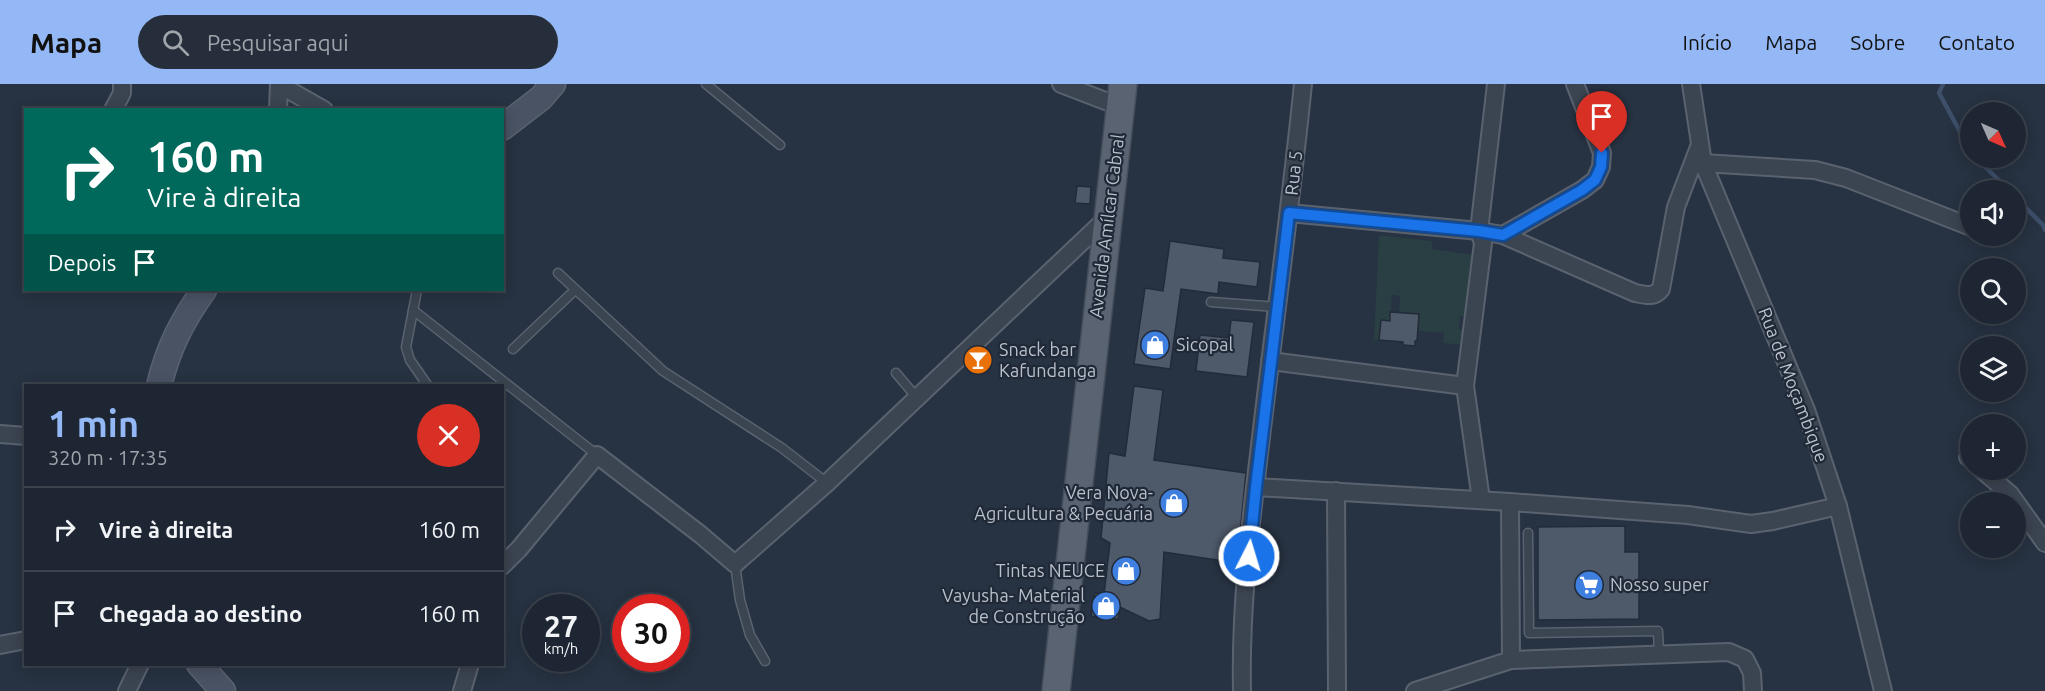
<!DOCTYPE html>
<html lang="pt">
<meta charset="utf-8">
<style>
:root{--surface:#1d2632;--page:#252e3a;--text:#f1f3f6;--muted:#a0a5ac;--line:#3b434d;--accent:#93b8f5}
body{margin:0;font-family:Ubuntu,sans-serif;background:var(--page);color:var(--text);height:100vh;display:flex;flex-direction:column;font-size:22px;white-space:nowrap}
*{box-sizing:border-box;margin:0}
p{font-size:20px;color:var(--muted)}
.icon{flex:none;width:33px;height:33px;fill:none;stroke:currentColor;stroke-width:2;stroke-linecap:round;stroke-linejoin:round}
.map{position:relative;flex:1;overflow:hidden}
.side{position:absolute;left:24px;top:300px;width:480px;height:282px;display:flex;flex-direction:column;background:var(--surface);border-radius:0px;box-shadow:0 3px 15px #0003,0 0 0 2px var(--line)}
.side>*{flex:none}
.top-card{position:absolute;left:24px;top:24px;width:480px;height:183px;border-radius:0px;box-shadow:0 3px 15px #0003,0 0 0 2px var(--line);background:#00695c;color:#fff;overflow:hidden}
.needle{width:39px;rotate:135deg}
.controls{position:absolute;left:1960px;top:18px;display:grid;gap:12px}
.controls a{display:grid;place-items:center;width:66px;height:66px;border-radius:50%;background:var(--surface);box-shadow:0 3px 15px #0003,0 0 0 2px var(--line);font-size:30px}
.speed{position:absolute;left:522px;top:510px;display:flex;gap:12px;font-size:30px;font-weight:700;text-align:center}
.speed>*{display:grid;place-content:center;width:78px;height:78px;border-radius:50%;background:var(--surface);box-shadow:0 3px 15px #0003,0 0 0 2px var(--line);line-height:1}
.speed small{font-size:15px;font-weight:400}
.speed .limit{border:9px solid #d22;background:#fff;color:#111}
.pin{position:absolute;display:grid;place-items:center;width:51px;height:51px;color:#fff;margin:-62px -26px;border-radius:50% 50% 50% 0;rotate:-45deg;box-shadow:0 0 6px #0007}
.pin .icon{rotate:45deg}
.me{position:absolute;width:66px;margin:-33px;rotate:5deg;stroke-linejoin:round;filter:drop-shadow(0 0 4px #0008)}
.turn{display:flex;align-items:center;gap:21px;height:126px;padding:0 24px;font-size:27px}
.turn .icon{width:78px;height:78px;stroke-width:2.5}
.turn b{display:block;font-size:42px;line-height:51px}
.then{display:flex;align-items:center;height:57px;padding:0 24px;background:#0003;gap:12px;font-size:22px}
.round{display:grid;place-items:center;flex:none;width:63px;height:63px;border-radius:32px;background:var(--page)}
.head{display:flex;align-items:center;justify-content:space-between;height:102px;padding:0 24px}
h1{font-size:36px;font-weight:600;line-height:45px;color:var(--accent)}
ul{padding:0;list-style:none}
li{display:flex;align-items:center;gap:18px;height:84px;padding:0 24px;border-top:2px solid var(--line)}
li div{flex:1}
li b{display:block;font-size:22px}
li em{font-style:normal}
header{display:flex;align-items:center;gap:36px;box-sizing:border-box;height:84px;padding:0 30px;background:var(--accent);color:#111}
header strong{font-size:28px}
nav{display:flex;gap:33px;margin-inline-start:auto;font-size:21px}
.search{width:420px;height:54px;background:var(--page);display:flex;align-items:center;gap:15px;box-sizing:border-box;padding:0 21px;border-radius:33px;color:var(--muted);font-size:22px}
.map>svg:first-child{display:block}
</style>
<header>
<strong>Mapa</strong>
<div class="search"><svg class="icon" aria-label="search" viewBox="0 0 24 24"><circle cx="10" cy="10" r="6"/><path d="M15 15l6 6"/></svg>Pesquisar aqui</div>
<nav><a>Início</a><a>Mapa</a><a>Sobre</a><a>Contato</a></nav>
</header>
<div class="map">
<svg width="2045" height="607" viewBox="0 0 2045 607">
<rect width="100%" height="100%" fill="#273242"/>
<path fill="#293f43" d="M1379 151 1432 157V165L1474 171 1467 232H1460L1459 245 1466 246 1464 261 1443 259 1444 249 1418 247 1419 230 1399 228 1400 212 1392 211 1390 237 1381 236 1379 256H1374Z"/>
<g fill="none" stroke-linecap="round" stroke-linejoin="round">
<g stroke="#3e4f6a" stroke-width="4.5">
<path d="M1943 0 1939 9 1971 68"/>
<path d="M1976 74 2009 106"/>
<path d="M2016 114 2043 141 2045 146"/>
</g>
</g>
<g fill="#4e596a" stroke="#222b39" stroke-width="1.5">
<path d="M1077 102 1091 103 1090 120 1075 119Z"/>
<path d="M1170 157 1224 165 1223 174 1260 178 1257 203 1219 198 1218 210 1181 205 1170 285 1134 280 1145 204 1163 207Z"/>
<path d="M1390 228 1419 230 1417 257H1415V262L1403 261V258L1379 256 1381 236 1390 237Z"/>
<path d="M1231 236 1254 238 1247 293 1196 287 1200 251 1229 254Z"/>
<path d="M1134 302 1163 306 1154 376 1246 389 1237 479 1164 468 1160 535 1149 537 1120 523 1118 535 1091 532 1095 509 1104 510 1110 459 1101 454 1109 369 1125 372Z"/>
<path d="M1625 442V468H1639V535L1538 536V443Z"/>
</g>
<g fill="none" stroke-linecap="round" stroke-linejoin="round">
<g stroke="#5a626f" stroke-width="11">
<g id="lane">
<path d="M706 0 780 61"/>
<path d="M558 189 663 287 782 364 827 399"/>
<path d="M417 206 406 263 410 276 428 302"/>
<path d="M1211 218 1277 223"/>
<path d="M413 226 597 371"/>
<path d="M513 265 575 206"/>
<path d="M896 289 917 314"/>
<path d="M1528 449 1529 549 1658 547 1659 570"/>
<path d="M735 480 740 516 750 551 765 577"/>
</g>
</g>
<g stroke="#5a626f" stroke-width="20">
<g id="street">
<path d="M1061 0 1121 23"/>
<path d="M1691 0 1703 79 1806 326 1838 422 1883 607"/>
<path d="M280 1 324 26"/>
<path d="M113 26 122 9V0"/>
<path d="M278 26 279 0"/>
<path d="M1703 79 1815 86 1846 94 1971 143"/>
<path d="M1289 129 1479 147 1503 151 1635 209C1645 211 1654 214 1661 205L1676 123 1699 63"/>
<path d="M1503 151 1582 106 1595 96 1601 83 1602 69 1575 0"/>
<path d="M1270 277 1465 302"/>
<path d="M0 350 26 352"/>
<path d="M1968 373 1971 375"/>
<path d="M1982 386 2010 410 2045 459"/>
<path d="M1256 403 1510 418 1688 431 1751 440 1773 437 1838 422"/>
<path d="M1336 407 1337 607"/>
<path d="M1481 416 1465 302 1483 159 1479 147 1496 0"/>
<path d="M1510 418 1511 576"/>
<path d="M502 482 519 465 597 371 701 451 735 480 827 399 1107 134"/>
<path d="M0 561 26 556"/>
<path d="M127 607 140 580"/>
<path d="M462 607 470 580"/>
<path d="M1242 607C1240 522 1251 437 1261 353 1275 235 1291 118 1303 0"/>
<path d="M1415 607 1511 576 1729 568 1745 575 1752 589 1753 607"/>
</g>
</g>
<g stroke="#5a626f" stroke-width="27">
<g id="secondary">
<path d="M502 44 541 14 553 0"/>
<path d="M159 302C168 264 182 237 204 206"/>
<path d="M199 580 223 607"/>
</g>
</g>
<g stroke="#454d5b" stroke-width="30">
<path id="primary" d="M1056 607 1123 0"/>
</g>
<use href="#lane" stroke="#3b4451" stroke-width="8"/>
<use href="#street" stroke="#3b4451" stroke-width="16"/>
<use href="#secondary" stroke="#4a5364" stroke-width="24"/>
<use href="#primary" stroke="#5a6371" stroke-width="27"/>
</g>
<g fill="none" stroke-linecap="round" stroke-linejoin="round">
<g stroke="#114b97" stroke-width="15">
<path id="route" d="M1249 472 1256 403 1289 129 1479 147 1503 151 1582 106 1595 96 1601 83 1602 69"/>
</g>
<use href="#route" stroke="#1a73e8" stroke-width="10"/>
</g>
<defs>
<g id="shop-disc" transform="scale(1.5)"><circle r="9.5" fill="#3f7fe0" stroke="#202937"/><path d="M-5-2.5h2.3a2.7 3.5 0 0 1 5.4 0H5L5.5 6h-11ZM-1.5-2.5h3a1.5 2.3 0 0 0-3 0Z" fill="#fff"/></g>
<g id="bar-disc" transform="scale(1.5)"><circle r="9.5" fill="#e8710a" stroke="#202937"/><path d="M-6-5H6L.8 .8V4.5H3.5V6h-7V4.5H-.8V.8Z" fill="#fff"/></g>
<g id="supermarket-disc" transform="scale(1.5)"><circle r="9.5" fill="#3f7fe0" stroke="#202937"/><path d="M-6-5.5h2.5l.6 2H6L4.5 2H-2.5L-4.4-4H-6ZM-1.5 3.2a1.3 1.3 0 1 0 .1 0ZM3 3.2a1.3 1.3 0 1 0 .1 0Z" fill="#fff"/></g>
</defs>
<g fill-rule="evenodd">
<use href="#shop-disc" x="1155" y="261"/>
<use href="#bar-disc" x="978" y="276"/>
<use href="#shop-disc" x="1174" y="419"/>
<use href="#shop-disc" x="1126" y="487"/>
<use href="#supermarket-disc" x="1589" y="501"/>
<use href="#shop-disc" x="1106" y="522"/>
</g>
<g text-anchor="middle" stroke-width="4.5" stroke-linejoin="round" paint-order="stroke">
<g font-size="18" fill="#b9bfcb" stroke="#202937">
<text transform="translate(1294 89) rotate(-84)" y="6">Rua 5</text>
<text transform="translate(1107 142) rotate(-83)" y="6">Avenida Amílcar Cabral</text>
<text transform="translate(1793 301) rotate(69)" y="6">Rua de Moçambique</text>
</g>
<g font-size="18" fill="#b9bfcb" stroke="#202937" text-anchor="start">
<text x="1176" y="267">Sicopal</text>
<text x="999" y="272">Snack bar<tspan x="999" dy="21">Kafundanga</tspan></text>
<text x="1153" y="415" text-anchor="end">Vera Nova-<tspan x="1153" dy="21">Agricultura &amp; Pecuária</tspan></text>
<text x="1105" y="493" text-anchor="end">Tintas NEUCE</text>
<text x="1610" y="507">Nosso super</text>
<text x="1085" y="518" text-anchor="end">Vayusha- Material<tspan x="1085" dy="21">de Construção</tspan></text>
</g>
</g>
</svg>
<div class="controls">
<a><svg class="needle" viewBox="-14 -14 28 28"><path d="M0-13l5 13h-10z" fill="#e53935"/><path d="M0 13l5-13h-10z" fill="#a0a5ac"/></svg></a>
<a><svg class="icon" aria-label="sound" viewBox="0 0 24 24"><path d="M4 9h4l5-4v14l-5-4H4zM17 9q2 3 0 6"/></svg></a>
<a><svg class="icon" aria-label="search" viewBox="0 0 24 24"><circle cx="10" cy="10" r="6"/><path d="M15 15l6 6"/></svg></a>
<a><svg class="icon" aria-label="layers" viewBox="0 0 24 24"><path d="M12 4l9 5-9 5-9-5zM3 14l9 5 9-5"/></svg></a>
<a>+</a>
<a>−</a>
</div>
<div class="speed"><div>27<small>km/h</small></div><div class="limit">30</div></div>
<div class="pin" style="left:1602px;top:69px;background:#d93025"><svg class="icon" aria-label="arrive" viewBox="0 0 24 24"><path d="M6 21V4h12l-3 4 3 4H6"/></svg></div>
<svg class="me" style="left:1249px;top:472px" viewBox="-20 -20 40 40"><circle r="17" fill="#1a73e8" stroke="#fff" stroke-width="3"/><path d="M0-11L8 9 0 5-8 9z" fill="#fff"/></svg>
<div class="top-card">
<div class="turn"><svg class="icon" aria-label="right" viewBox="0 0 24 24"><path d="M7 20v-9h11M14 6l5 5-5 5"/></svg><div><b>160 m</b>Vire à direita</div></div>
<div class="then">Depois<svg class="icon" aria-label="arrive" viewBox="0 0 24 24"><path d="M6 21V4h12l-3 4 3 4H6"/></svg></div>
</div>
<section class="side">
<div class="head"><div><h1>1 min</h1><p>320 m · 17:35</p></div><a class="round" style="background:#d93025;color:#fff"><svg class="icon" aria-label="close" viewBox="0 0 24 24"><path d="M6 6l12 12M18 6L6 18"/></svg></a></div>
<ul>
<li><svg class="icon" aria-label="right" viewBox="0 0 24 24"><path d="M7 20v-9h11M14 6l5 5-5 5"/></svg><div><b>Vire à direita</b></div><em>160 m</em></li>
<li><svg class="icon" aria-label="arrive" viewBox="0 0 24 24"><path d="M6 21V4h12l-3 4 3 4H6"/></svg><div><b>Chegada ao destino</b></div><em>160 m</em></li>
</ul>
</section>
</div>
